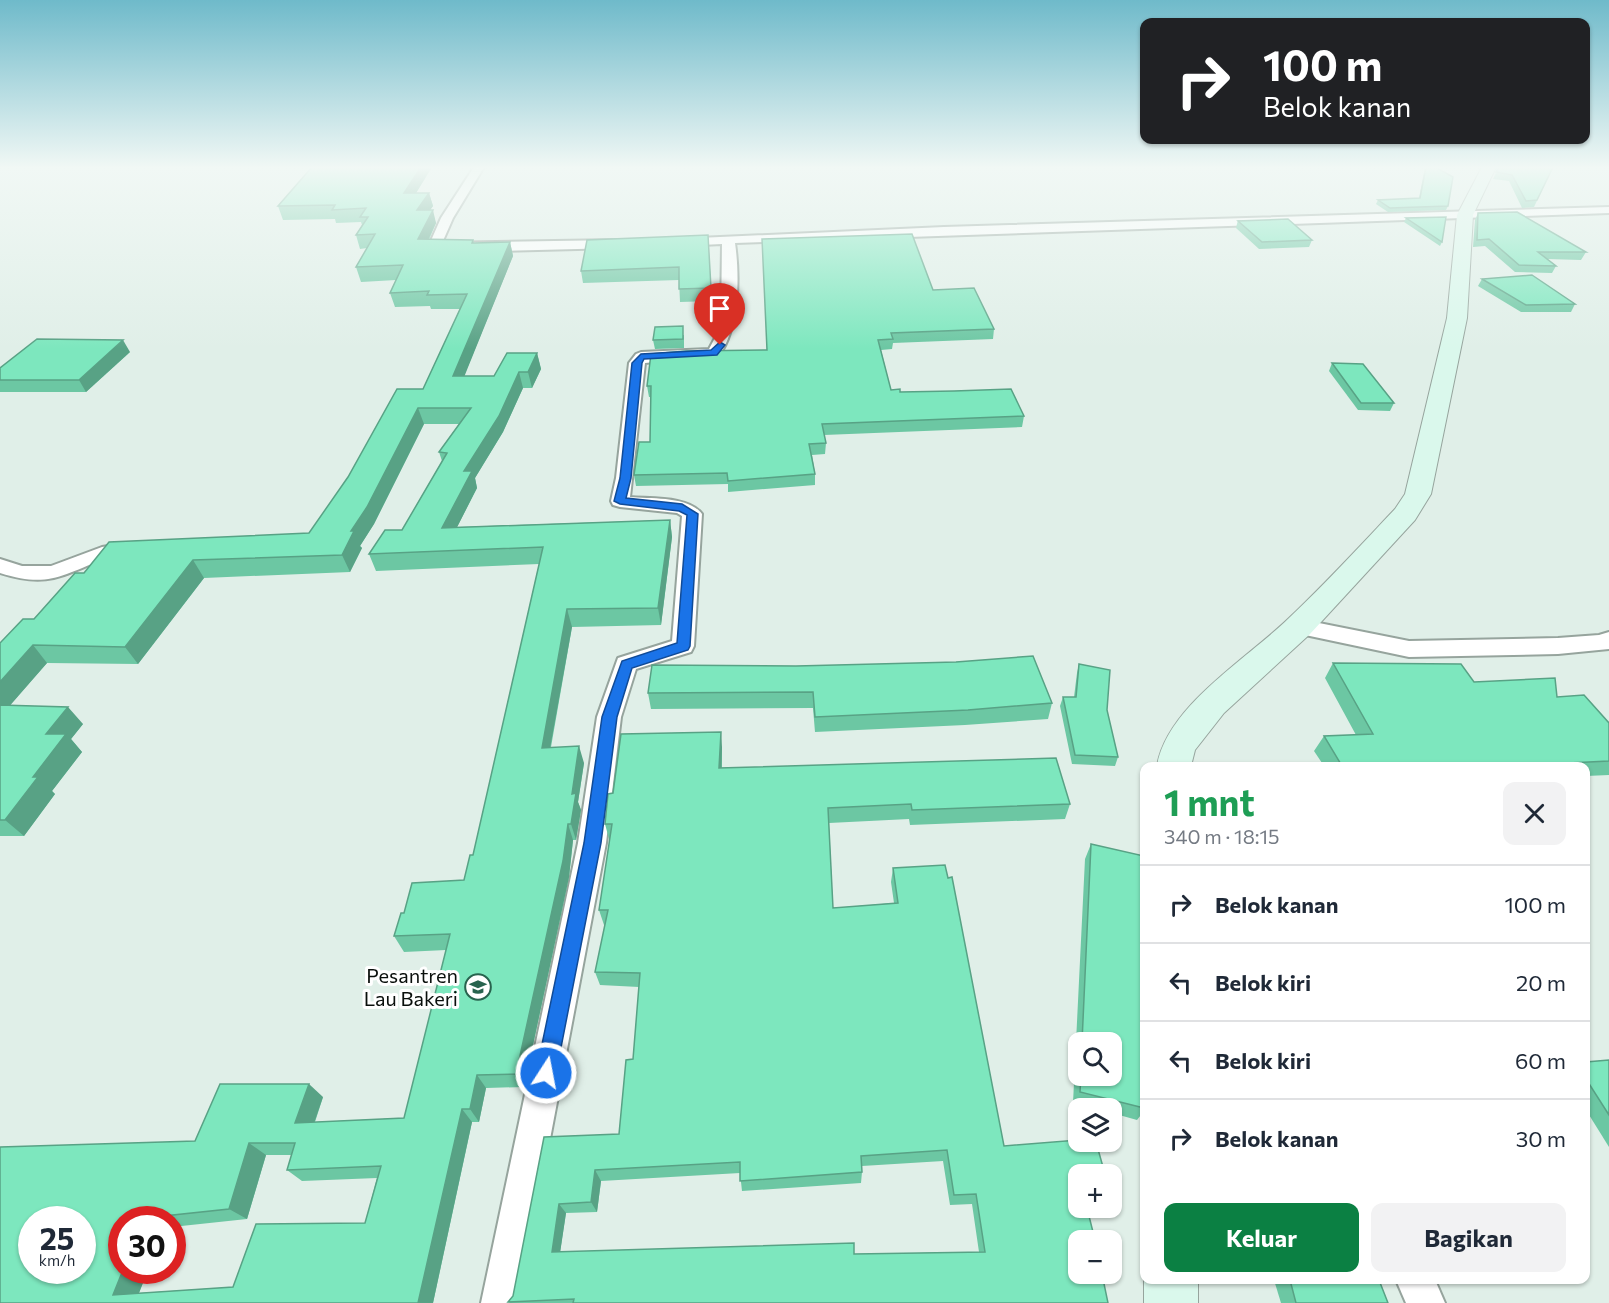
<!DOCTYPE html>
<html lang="id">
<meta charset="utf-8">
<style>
:root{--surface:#fff;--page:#f2f2f3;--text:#1f2937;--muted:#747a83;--line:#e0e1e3;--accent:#0b8043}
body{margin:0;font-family:Commissioner,sans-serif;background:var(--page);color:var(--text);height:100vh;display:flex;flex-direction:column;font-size:22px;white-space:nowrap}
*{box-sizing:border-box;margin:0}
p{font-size:20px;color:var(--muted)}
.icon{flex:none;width:33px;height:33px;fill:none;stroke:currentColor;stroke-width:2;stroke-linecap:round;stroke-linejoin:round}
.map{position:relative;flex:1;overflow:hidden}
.side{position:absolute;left:1140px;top:762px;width:450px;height:522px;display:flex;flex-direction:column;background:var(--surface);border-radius:12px;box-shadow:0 2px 4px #0004}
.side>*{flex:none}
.banner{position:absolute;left:1140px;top:18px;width:450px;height:126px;border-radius:12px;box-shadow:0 2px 4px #0004;background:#202124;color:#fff;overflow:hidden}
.controls{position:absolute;left:1068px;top:1032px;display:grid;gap:12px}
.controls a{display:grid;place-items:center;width:54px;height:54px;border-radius:12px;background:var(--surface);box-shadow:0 2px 4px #0004;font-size:30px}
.speed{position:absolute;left:18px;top:1206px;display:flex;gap:12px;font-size:30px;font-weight:700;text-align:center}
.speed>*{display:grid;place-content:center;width:78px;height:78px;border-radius:50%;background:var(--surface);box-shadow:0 2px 4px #0004;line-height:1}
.speed small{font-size:15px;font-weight:400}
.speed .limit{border:9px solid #d22;background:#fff;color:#111}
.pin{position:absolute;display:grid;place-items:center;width:51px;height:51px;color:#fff;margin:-62px -26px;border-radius:50% 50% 50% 0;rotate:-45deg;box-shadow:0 0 6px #0007}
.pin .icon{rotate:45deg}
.me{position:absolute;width:66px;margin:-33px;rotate:11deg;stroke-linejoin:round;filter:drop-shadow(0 0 4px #0008)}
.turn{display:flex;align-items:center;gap:21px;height:126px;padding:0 24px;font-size:27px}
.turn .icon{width:78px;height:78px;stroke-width:2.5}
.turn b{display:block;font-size:42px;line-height:51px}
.round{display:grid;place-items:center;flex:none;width:63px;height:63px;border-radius:12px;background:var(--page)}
.head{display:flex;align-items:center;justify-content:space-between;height:102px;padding:0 24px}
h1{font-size:36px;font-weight:700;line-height:45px;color:#1e9e55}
.action{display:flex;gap:12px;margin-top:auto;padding:12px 24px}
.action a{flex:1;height:69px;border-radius:12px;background:var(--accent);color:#fff;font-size:24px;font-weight:700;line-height:69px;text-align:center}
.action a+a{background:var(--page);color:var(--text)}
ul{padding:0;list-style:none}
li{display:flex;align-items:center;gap:18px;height:78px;padding:0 24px;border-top:2px solid var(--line)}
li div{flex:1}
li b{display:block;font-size:22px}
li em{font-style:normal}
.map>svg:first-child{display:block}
</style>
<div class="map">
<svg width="1609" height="1303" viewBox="0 0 1609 1303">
<rect width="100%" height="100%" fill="#e0efe8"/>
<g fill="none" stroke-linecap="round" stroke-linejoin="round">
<g stroke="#96a49d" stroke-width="4">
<g id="street">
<path d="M474 167H484L453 218 442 243 617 240 623 244 617 248 451 252 431 248 429 245 441 218Z"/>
<path d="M1609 207V213L735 243C740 278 739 327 719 356L645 363 630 497C651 499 689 496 702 514L694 646 691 652 636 669 621 717 606 843 519 1303H481L578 843 597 717 618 658 672 641 682 516 677 513 620 507 613 505 611 501 616 478 629 363 636 354 641 352 709 349 716 336 721 319 722 244 680 246 676 245V239L944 227Z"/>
<path d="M127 543 134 545 137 549 134 553C123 556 113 557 102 560 60 576 47 588 0 573V559L22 566H51L102 547Z"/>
<path d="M1299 619 1409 641 1558 638 1599 635 1609 632V649L1558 654 1409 657 1291 632 1288 627 1291 622Z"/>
<path d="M1396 1280H1435L1445 1303H1406Z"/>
</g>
</g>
<g stroke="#96a49d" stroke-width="2">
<g id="secondary">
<path d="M1482 167H1496L1473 215 1467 318 1431 494 1415 520 1310 634 1224 713 1195 750 1191 766H1157C1167 706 1247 659 1289 618 1326 583 1360 546 1395 509L1405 494 1447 318 1457 215Z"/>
<rect x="1144" y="1280" width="54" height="23"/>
</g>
</g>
<use href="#street" fill="#fff" fill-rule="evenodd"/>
<use href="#secondary" fill="#daf8ec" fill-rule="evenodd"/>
</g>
<g fill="#6cc7a3" fill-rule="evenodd">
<path d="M312 167H432L416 193H429L433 206 430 210 436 223 429 240H473L474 243 510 242 513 256 464 376H494L537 353 541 369 532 388H523L503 432 475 478 477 488 457 527 670 520 672 537 661 625 572 627 551 747 584 763 578 802 581 810 576 840H573L569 877 524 1087 486 1088 479 1122H472L433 1303H0L195 1141 323 1097 315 1122 404 1118 446 950 404 952 394 936 404 913 464 880 473 855 539 564 376 571 369 554 402 530 442 461 439 452 459 424H424L374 524 360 546 362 548 350 572 204 578 138 664 47 663 10 705 83 724 71 739 82 752 52 791 55 794 24 836H0V643L34 619 84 573 309 533 423 389 460 309H431L430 306 395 307 390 293 396 280 361 282 356 267 367 248 360 249 356 235 362 225 361 222 336 223 335 219 283 220 278 206ZM266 1155H292L287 1170 302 1181 377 1178 365 1223 233 1287 139 1293 148 1270H122V1220H172V1227L247 1219Z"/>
<path d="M1425 167H1435L1448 206 1446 210 1388 212 1376 204 1378 200 1419 198Z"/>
<path d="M1499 167H1553L1534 207 1522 208 1509 181 1493 179Z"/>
<path d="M1478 213 1586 252 1581 260 1547 259 1556 266 1552 273 1515 272 1485 246 1473 247 1475 220Z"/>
<path d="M1406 218 1442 242 1440 246 1404 222Z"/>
<path d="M1238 220 1312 240 1309 247 1259 249 1236 228Z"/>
<path d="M708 235 712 301 680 302 679 280 583 283 581 271Z"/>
<path d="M1482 279 1575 304 1571 312H1521L1478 286Z"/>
<path d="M933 290 994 329 993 339 893 343 892 349 881 350 891 390 1024 416 1022 427 824 435 826 443 825 454 812 455 815 474V485L728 492V484L636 486 634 475 650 442V397H649L647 386 767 350Z"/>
<path d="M684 335V348L655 349 653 340Z"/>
<path d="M130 352 86 392H0V368Z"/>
<path d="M1332 363 1394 403 1390 411 1358 410 1329 371Z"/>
<path d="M1333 663 1474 682 1557 697 1609 723V775L1586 776V766H1324L1314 751 1324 736 1356 735 1325 678Z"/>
<path d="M1079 664 1107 710 1118 757 1115 766 1072 764 1060 706 1063 697H1074L1077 673Z"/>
<path d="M652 665 1052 703 1048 719 965 725 815 732 813 708 651 709 648 693Z"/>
<path d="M722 747V768L1070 804 1065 819 910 825 909 819 829 823 833 908 894 903 891 882 893 868 1004 1146 1078 1174 1108 1303H510L508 1302 513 1296 544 1137 619 1134 633 1059 639 987 600 985 595 972 605 925H604L599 910 610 839H609L605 824 613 793ZM943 1161 950 1205 972 1204 979 1252 854 1254 560 1252 566 1213 597 1212 601 1181 740 1173 742 1191 861 1183 862 1172V1166Z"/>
<path d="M1091 844 1144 912V1111L1137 1120 1112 1113V1108H1093L1073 1103 1085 859ZM1078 1042H1112V1076H1078Z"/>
<path d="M1609 1060V1147L1586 1110V1062Z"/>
<path d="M1274 1280H1379L1388 1303H1281Z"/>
</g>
<g fill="#58a285">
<path d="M421 167H432L408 206 404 193Z"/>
<path d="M429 193 433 206 421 223 417 210Z"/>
<path d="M433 210 436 223 422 253 418 239Z"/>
<path d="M510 242 513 256 458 392 453 376Z"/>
<path d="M123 340 130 352 86 392 79 380Z"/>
<path d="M537 353 541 369 532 388 528 372Z"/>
<path d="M519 372 523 388 503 432 475 478 477 488 448 545 442 528 464 471Z"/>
<path d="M418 408 424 424 374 524 360 546 362 548 350 572 342 555 351 531Z"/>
<path d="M670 520 672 537 661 625 658 608Z"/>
<path d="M193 560 204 578 138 664 125 647Z"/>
<path d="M567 609 572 627 547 765 542 748Z"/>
<path d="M33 645 47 663 0 717V682Z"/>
<path d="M68 707 83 724 71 739 82 752 52 791 55 794 24 836 5 820 33 777 46 734Z"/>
<path d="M721 732 722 747 721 783 719 768Z"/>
<path d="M579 746 584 763 578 802 581 810 576 840 571 824 572 794Z"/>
<path d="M568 824 573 840 569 877 524 1087 516 1074Z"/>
<path d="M477 1075 486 1088 479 1122 470 1109Z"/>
<path d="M309 1084 323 1097 310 1135 295 1123Z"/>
<path d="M462 1109 472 1122 433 1303H418Z"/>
<path d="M249 1143 266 1155 247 1219 229 1209Z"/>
<path d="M595 1170 601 1181 597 1212 591 1202Z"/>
<path d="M559 1204 566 1213 559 1260 552 1252Z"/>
<path d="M123 1270H148L135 1303 113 1295Z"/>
</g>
<g fill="#7de7be" stroke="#58a285" stroke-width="1.5" fill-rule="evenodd">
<path d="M312 167H421L404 193H429L417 210H433L418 239 473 240 472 243H474L510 242 453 376H494L507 353H537L528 372H519L499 416 464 471H472L442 528 670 520 658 608 567 609 542 748 579 746 572 794 576 793 571 824H568L563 861 516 1074 477 1075 470 1109H462L418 1303H0V1147L195 1141 220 1084H309L295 1123 404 1118 450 934 394 936 401 913H404L412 883 464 880 470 855H473L543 547 369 554 385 530H402L447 453 439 452 471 408H418L367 507 351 531H354L342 555 193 560 125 647 33 645 0 682V643L23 619H34L75 573H84L109 542 309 533 348 477 397 389H423L467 294 427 295 429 291 390 293 403 265 356 267 375 234 356 235 368 217H360L366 208 332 210 335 205 278 206ZM249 1143H295L287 1170 381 1166 365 1223 256 1224 233 1287 113 1295 123 1270H122V1220H145V1218L229 1209ZM32 1220H82V1270H32Z"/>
<path d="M1426 167H1435L1453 177 1448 206 1390 208 1378 200 1420 198Z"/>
<path d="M1499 167H1553L1537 200 1526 201 1512 175 1496 172Z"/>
<path d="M1517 212 1586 252H1538L1556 266 1519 265 1489 239 1477 240 1478 213Z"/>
<path d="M1446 217 1442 242 1406 218Z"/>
<path d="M1288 219 1312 240 1262 242 1238 221Z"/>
<path d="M912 234 933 290 974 288 994 329 891 333 893 339 878 340 891 390 900 389V392L954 391 1011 389 1024 416 822 424 826 443 809 444 815 474 728 481 727 473 634 475 639 442H650L651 386H647L651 354 686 351 767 350 762 239Z"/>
<path d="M708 235 711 288 679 289V267L581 271 587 240Z"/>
<path d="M1532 275 1575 304 1526 305 1482 279Z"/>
<path d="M683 326V339L653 340 655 327Z"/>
<path d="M37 339 123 340 79 380H0V368Z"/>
<path d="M1332 363 1363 364 1394 403H1361Z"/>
<path d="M1033 656 1052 703 968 710 815 717 813 692 648 693 652 665 796 666 956 662Z"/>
<path d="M1333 663 1461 664 1474 682 1555 678 1557 697 1584 695 1609 723V761L1549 764 1551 766H1342L1324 736 1373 734Z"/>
<path d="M1079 664 1110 670 1107 710 1118 757 1075 755 1063 697H1076Z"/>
<path d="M0 705 68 707 46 734H66L33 777H38L5 820H0Z"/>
<path d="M721 732 719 768 1056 758 1070 804 912 810 911 804 828 808 833 908 898 903 893 868 945 865 948 878 952 877 1004 1146 1078 1140V1142H1096L1105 1174H1078V1208H1087L1095 1240H1078V1274H1102L1108 1303H573L574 1299 508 1302 513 1296 544 1137 619 1134 626 1060 633 1059 640 973 595 972 608 910H599L612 824H605L608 794 613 793 621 734ZM947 1150 954 1195 976 1194 985 1252 854 1254V1243L552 1252 559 1204 591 1202 595 1170 740 1162V1181L862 1172 861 1156Z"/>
<path d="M1091 844 1144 856V1108L1080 1092 1081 1076H1112V1042H1082Z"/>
<path d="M1609 1060V1115L1586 1079V1062Z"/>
<path d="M1290 1280H1379L1388 1303H1296Z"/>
</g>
<linearGradient id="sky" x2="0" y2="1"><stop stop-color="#6fbaca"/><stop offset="0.48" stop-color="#f1f8f5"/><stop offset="1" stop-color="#f1f8f5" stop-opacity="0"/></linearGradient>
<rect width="1609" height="349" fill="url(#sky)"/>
<path fill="#1a73e8" stroke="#114b97" stroke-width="1.5" d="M720 342 725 345 717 355 644 359 642 363 631 478 626 498 682 504 698 514 690 646 688 650 632 668 617 717 601 843 556 1073 553 1080 546 1083 539 1080 536 1073 584 843 602 717 622 661 677 643 687 515 679 511 620 504 614 501 620 478 632 363 641 354 711 350Z"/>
<defs>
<g id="school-ring" transform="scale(1.35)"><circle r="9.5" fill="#fff" stroke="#28634e" stroke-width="1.5"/><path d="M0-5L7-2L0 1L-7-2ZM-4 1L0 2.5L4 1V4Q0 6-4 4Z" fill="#28634e"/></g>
</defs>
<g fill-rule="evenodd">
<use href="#school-ring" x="478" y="987"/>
</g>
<g text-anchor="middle" stroke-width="6" stroke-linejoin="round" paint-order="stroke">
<g font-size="20" fill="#0a0f0c" stroke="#fff" text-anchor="end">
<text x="458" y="983">Pesantren<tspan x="458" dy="23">Lau Bakeri</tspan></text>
</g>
</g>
</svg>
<div class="controls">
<a><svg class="icon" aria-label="search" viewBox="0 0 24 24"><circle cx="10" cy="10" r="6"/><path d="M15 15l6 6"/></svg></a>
<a><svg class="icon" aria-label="layers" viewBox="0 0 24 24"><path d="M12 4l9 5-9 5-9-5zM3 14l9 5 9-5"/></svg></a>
<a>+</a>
<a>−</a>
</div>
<div class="speed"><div>25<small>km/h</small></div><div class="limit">30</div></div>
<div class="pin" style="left:720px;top:345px;background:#d93025"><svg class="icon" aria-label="arrive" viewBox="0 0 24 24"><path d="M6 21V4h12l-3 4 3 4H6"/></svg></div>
<svg class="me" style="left:546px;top:1073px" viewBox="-20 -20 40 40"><circle r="17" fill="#1a73e8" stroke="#fff" stroke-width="3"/><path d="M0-11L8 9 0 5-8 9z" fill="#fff"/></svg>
<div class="banner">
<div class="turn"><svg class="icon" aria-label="right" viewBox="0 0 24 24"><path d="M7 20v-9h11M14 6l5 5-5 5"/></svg><div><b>100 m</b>Belok kanan</div></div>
</div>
<section class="side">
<div class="head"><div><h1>1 mnt</h1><p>340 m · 18:15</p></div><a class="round"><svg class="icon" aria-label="close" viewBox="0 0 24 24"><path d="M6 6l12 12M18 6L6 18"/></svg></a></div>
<ul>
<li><svg class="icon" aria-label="right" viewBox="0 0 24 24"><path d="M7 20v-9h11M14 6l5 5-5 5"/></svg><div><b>Belok kanan</b></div><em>100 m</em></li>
<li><svg class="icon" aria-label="left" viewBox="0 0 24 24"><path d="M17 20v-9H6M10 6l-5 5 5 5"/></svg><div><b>Belok kiri</b></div><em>20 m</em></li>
<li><svg class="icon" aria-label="left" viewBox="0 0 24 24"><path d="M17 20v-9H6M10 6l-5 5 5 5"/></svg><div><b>Belok kiri</b></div><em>60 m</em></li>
<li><svg class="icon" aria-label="right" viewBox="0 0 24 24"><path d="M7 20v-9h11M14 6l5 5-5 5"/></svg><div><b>Belok kanan</b></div><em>30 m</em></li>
</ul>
<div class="action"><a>Keluar</a><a>Bagikan</a></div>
</section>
</div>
